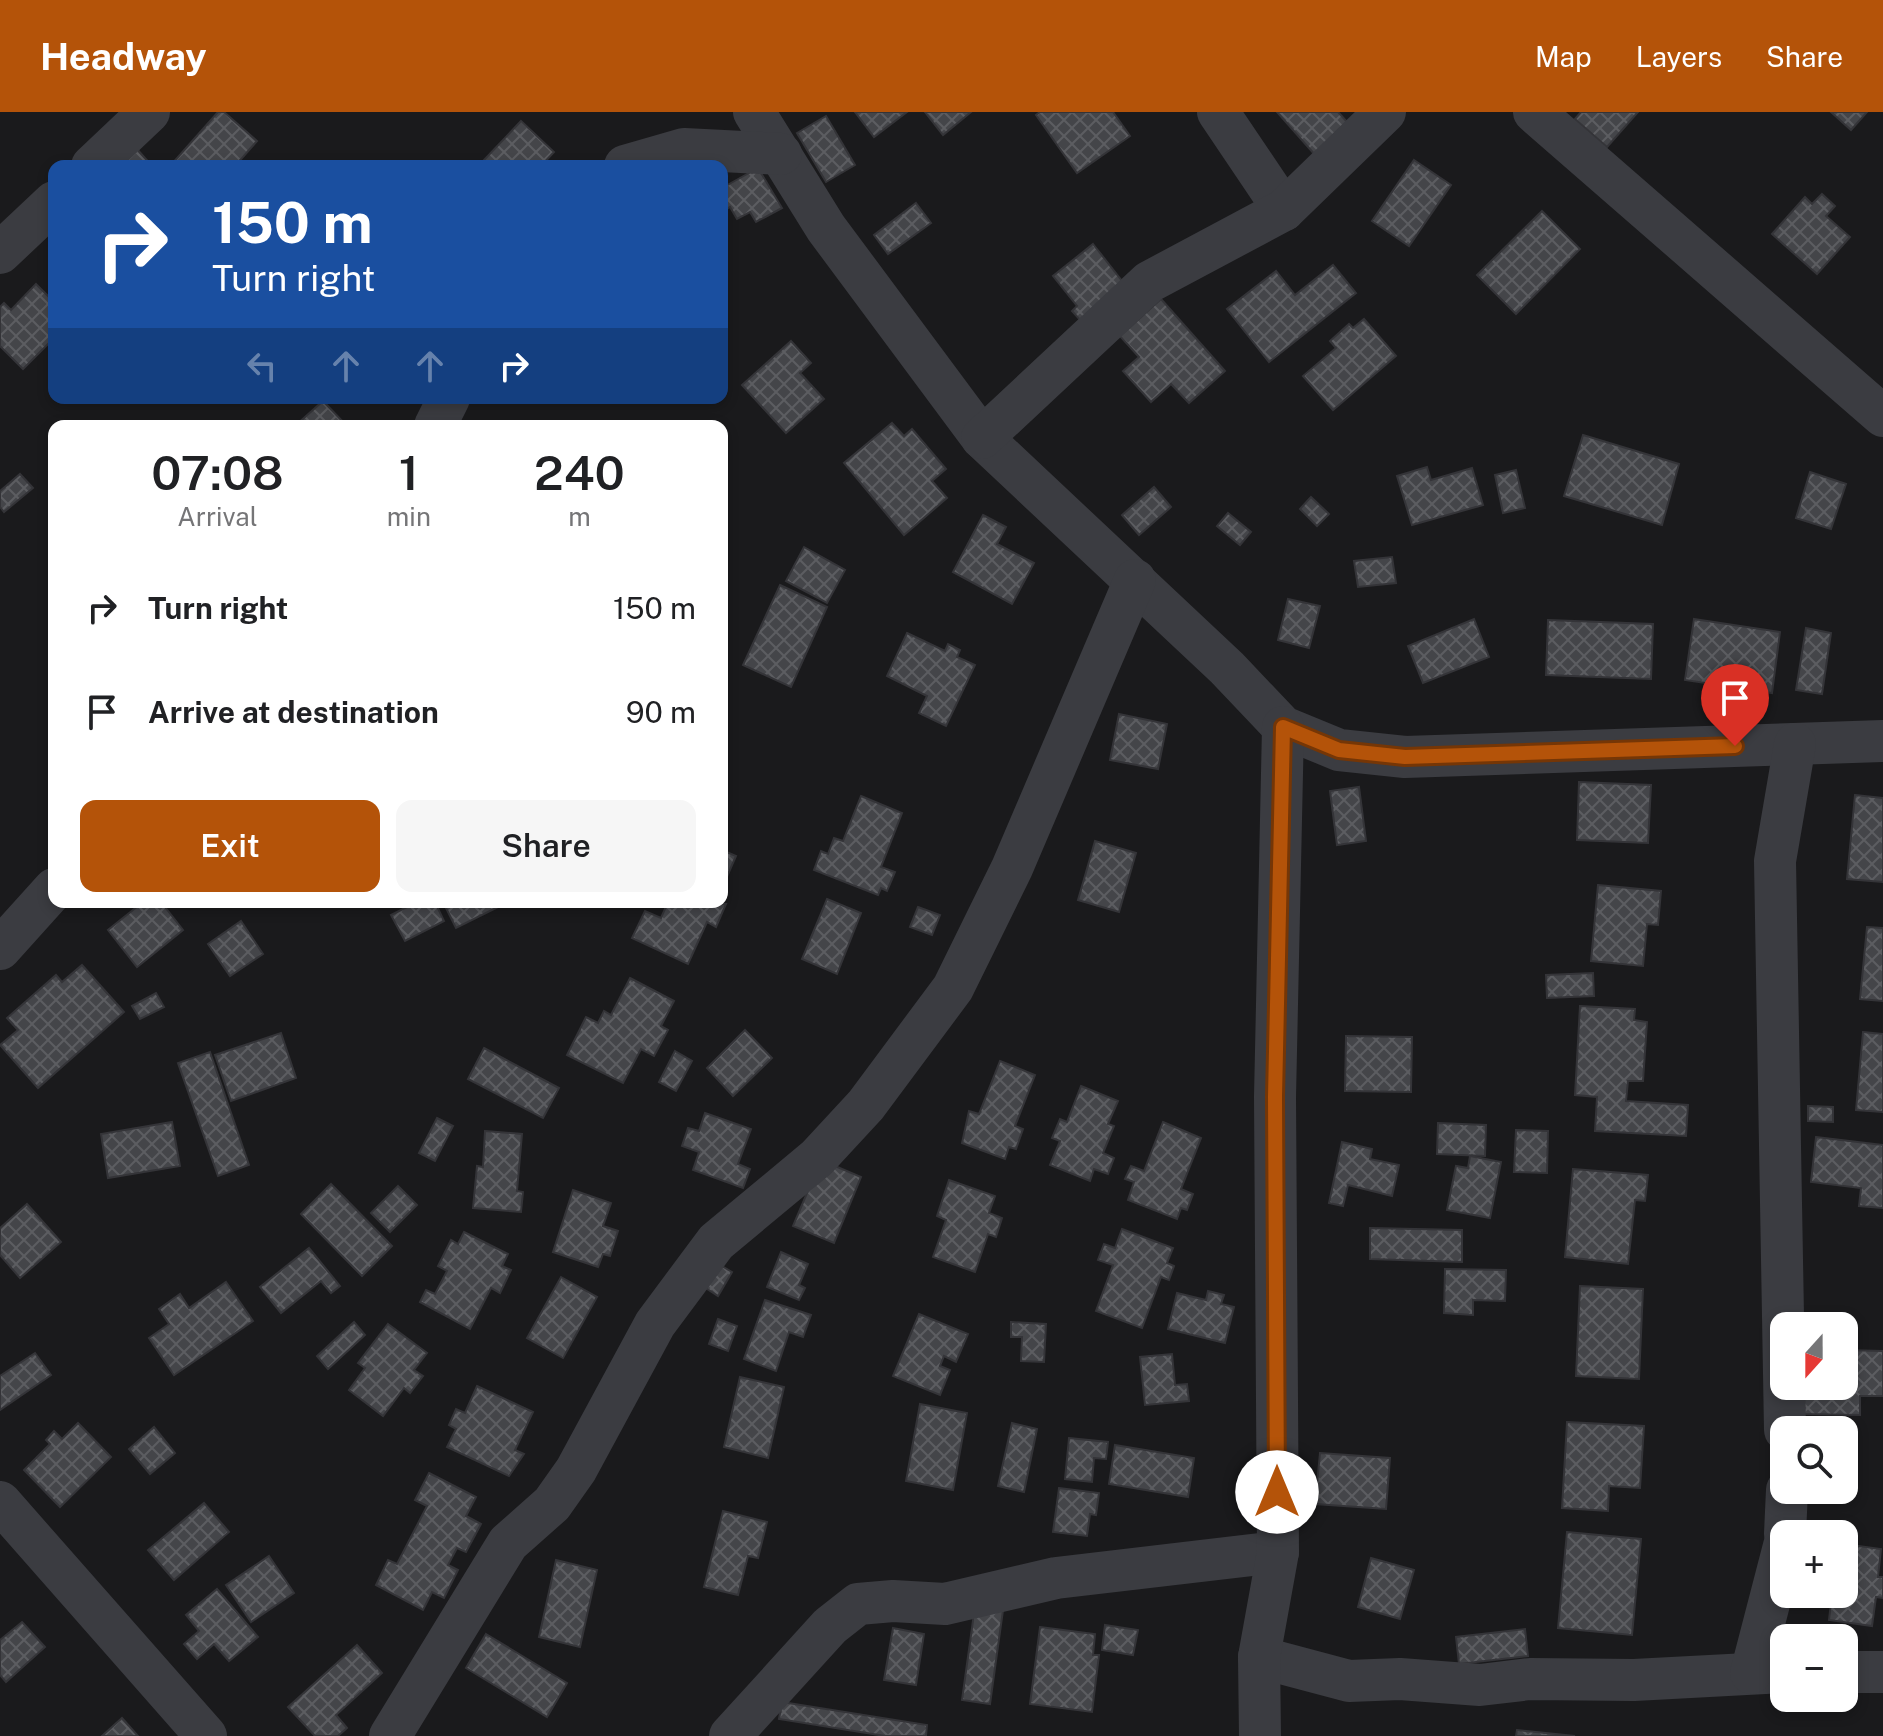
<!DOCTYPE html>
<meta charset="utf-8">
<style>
:root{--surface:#fff;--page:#f6f6f6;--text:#202124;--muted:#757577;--accent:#b45309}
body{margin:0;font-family:"Public Sans",sans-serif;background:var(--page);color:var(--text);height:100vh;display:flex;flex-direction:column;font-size:30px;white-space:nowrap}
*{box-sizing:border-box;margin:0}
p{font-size:26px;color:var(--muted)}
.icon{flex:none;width:44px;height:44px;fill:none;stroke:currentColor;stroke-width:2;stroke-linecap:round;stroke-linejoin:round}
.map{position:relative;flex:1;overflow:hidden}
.side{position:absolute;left:48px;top:308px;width:680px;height:488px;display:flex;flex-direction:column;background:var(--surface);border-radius:16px;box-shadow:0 4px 12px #0003}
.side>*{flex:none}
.top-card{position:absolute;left:48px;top:48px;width:680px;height:244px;border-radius:16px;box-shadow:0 4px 12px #0003;background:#1a4fa0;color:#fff;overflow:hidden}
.needle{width:52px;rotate:201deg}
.controls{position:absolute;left:1770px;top:1200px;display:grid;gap:16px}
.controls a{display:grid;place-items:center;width:88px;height:88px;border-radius:16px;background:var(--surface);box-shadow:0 4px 12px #0003;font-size:40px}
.pin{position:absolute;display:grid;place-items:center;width:68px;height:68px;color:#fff;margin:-82px -34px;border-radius:50% 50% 50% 0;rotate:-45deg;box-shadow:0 0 8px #0007}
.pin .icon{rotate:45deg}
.me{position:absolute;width:88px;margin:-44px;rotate:0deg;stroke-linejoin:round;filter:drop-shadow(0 0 6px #0008)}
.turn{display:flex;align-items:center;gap:28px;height:168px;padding:0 32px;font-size:36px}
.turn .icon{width:104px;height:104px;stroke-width:2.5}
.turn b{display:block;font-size:56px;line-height:68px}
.lanes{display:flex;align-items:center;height:76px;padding:0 32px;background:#0003;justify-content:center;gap:40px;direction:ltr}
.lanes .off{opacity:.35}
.eta{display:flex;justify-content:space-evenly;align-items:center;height:136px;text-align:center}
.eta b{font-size:48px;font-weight:600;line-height:56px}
.primary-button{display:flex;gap:16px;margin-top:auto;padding:16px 32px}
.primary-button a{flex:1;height:92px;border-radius:16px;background:var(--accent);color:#fff;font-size:32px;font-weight:600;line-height:92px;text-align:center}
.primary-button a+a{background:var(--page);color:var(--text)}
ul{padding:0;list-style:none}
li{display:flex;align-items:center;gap:24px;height:104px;padding:0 32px}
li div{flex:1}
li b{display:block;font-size:30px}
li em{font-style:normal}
header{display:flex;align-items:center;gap:48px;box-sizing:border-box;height:112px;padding:0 40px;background:var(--accent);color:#fff}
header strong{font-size:38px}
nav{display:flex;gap:44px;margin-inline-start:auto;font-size:28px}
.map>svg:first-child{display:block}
</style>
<header>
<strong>Headway</strong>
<nav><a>Map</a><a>Layers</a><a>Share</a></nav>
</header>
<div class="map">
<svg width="1883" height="1624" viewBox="0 0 1883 1624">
<defs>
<pattern id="building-cross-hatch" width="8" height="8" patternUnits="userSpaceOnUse" patternTransform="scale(2)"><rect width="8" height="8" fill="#444549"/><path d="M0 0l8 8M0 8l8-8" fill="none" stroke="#5c5d61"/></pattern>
</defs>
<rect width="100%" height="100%" fill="#1a1a1c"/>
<g fill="url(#building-cross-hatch)" stroke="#343438" stroke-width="2">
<path d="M218 0H224L257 29 235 54H170Z"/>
<path d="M855 0H907L874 25Z"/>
<path d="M925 0H971L943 23Z"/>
<path d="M1040 0H1113L1130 24 1077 61 1036 3Z"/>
<path d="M1277 0H1338L1359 23 1324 53Z"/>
<path d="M1581 0H1638L1607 35 1575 7Z"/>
<path d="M1831 0H1867L1851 18Z"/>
<path d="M826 4 855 53 826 70 797 21Z"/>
<path d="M521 9 554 40 541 54H490L484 48Z"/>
<path d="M129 28 152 54H99Z"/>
<path d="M1414 48 1451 73 1409 134 1372 109Z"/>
<path d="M758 56 782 96 756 110 750 100 737 107 730 95 722 100V76Z"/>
<path d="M1822 82 1835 94 1826 104 1850 125 1817 162 1772 122 1805 85 1812 92Z"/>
<path d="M916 91 931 111 888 142 874 123Z"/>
<path d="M1542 99 1580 137 1516 202 1477 163Z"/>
<path d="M1093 132 1126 174 1081 209 1072 199 1077 194 1053 164Z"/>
<path d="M1333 153 1356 181 1269 250 1227 197 1276 159 1295 183Z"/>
<path d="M36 172 54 190V226L23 257 0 234V195L4 191 11 198Z"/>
<path d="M1161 187 1225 259 1189 291 1171 272 1151 290 1123 259 1139 245 1120 224Z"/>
<path d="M1364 207 1396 244 1333 298 1303 264 1336 236 1330 229 1349 212 1353 216Z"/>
<path d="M791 229 811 251 800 261 824 287 786 321 742 273Z"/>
<path d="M323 289 347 314H295Z"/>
<path d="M892 311 904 324 912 317 946 357 932 369 947 386 904 423 844 351Z"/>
<path d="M1583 323 1679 352 1662 413 1564 384Z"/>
<path d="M1427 355 1431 368 1472 356 1483 393 1412 413 1397 364Z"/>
<path d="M1516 358 1525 396 1503 401 1495 363Z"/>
<path d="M1810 360 1846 372 1831 417 1796 406Z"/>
<path d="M20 362 33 376 4 400 0 395V379Z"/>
<path d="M1154 375 1171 395 1139 423 1122 403Z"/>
<path d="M1311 385 1329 402 1317 414 1300 397Z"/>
<path d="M1228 401 1251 420 1240 433 1217 414Z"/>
<path d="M983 403 1006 415 997 432 1034 451 1012 492 953 460Z"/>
<path d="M804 435 845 458 827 491 786 469Z"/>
<path d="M1392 445 1396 471 1358 475 1354 449Z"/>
<path d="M780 473 827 495 791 575 743 553Z"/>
<path d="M1288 487 1320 494 1309 536 1278 528Z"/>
<path d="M1474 507 1489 545 1423 571 1408 534Z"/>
<path d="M1694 507 1780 520 1772 581 1685 568Z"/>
<path d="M1548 508 1653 512 1651 567 1546 563Z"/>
<path d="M1806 516 1831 521 1822 582 1796 578Z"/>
<path d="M907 521 945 539 948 532 960 538 957 545 975 553 946 614 919 601 927 584 887 564Z"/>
<path d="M1119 602 1167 612 1158 657 1110 648Z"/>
<path d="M1579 670 1651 673 1648 731 1577 728Z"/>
<path d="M1359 675 1366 729 1337 733 1330 679Z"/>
<path d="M1855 683 1883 686V770L1847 767Z"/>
<path d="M861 684 902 701 881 755 895 760 887 779 881 776 878 783 814 758 821 739 828 742 834 726 843 729Z"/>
<path d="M1095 729 1136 741 1119 800 1078 788Z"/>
<path d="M722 738 736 744 722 776Z"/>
<path d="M1598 773 1661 779 1658 813 1647 812 1643 854 1591 849Z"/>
<path d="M827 787 861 801 837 862 802 847Z"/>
<path d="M143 790H161L183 818 137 855 108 818Z"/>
<path d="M417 790H435L444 809 405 829 391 803Z"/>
<path d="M443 790H508L456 816Z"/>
<path d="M668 790 726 792 716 815 707 810 688 852 632 826 645 799 661 806Z"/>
<path d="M918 795 940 803 932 823 910 815Z"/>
<path d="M241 809 263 842 230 864 208 832Z"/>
<path d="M1867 815 1883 816V889L1860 887Z"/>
<path d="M82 853 124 900 38 976 0 933 18 918 7 906 56 863 62 870Z"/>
<path d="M1593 861 1594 884 1547 886 1546 863Z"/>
<path d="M630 866 674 889 661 914 668 918 654 944 641 937 623 971 567 943 586 905 598 911 604 899 611 903Z"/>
<path d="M156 881 164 895 140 907 132 894Z"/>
<path d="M1580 894 1635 897 1634 908 1647 910 1643 969H1628L1626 989 1688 993 1686 1024 1595 1019 1597 985 1575 983Z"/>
<path d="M745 918 772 946 733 984 707 956Z"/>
<path d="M1863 920 1883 922V1000L1856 998Z"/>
<path d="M281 921 296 966 231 989 215 943Z"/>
<path d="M1346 924 1412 925 1411 980 1345 979Z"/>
<path d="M484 936 559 976 543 1006 468 967Z"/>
<path d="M675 939 692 949 676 979 659 970Z"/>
<path d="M210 940 249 1053 218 1064 178 951Z"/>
<path d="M1000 949 1035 963 1015 1014 1023 1017 1016 1037 1009 1035 1005 1047 962 1031 969 999 979 1002Z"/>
<path d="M1081 974 1118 989 1108 1012 1114 1014 1103 1041 1114 1046 1108 1062 1094 1057 1090 1069 1050 1053 1060 1029 1052 1026 1060 1007 1067 1010Z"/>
<path d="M1808 994 1833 995V1010L1808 1009Z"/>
<path d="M705 1001 751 1017 738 1052 750 1057 743 1076 693 1058 699 1040 682 1034 688 1016 699 1019Z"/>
<path d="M437 1006 453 1014 435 1049 419 1041Z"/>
<path d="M172 1010 180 1054 108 1066 101 1022Z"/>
<path d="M1163 1010 1201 1026 1181 1077 1193 1082 1187 1098 1181 1096 1177 1107 1128 1088 1134 1070 1125 1067 1131 1054 1144 1059Z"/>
<path d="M1438 1011 1486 1013 1485 1044 1437 1042Z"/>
<path d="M1516 1018 1548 1019 1547 1061 1514 1060Z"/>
<path d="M485 1019 522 1022 517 1079 523 1080 521 1100 473 1096 477 1054 483 1055Z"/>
<path d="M1816 1025 1883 1033V1096L1859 1094 1861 1076 1811 1070Z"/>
<path d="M1342 1030 1372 1037 1370 1047 1399 1053 1392 1084 1348 1073 1343 1094 1329 1091Z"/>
<path d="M1470 1044 1501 1050 1490 1106 1447 1098 1456 1054 1468 1056Z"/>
<path d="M821 1048 861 1065 834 1131 793 1114Z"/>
<path d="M1573 1057 1648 1063 1645 1089 1635 1088 1628 1152 1565 1145Z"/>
<path d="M949 1068 995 1084 989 1101 1002 1106 996 1125 988 1122 975 1160 933 1145 946 1108 937 1104Z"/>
<path d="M331 1072 392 1134 362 1164 301 1102Z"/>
<path d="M398 1074 417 1093 390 1120 371 1101Z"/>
<path d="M573 1078 611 1091 603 1114 618 1119 610 1144 603 1142 598 1155 553 1140Z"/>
<path d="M27 1092 61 1130 20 1166 0 1143V1116Z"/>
<path d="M1370 1116 1462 1118V1150L1370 1147Z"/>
<path d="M1122 1117 1173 1136 1167 1151 1174 1154 1169 1168 1161 1165 1142 1216 1096 1199 1113 1153 1098 1148 1104 1132 1115 1136Z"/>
<path d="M464 1120 508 1142 502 1154 511 1158 500 1181 491 1176 470 1217 420 1190 426 1178 435 1182 447 1159 438 1154 451 1128 458 1132Z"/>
<path d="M309 1136 340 1174 331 1181 321 1169 281 1201 260 1175Z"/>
<path d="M781 1140 808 1152 799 1173 805 1176 799 1188 767 1175Z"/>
<path d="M712 1148 732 1160 718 1184 698 1171Z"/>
<path d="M1445 1157 1506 1158 1505 1189 1473 1188V1203L1444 1201Z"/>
<path d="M561 1165 597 1185 563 1246 527 1226Z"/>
<path d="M226 1170 253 1209 174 1263 149 1226 169 1212 159 1197 180 1182 189 1196Z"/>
<path d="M1580 1174 1643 1177 1639 1267 1576 1264Z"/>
<path d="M1208 1179 1224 1183 1221 1192 1234 1195 1225 1231 1168 1217 1177 1181 1206 1188Z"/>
<path d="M765 1188 811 1203 803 1225 789 1220 776 1259 744 1247Z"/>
<path d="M919 1202 968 1222 956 1250 944 1244 940 1254 950 1258 940 1283 893 1264Z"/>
<path d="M718 1207 737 1214 728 1239 709 1232Z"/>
<path d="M354 1210 365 1223 328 1257 317 1244Z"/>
<path d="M1011 1210 1046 1212 1044 1250 1021 1249 1022 1225H1011Z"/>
<path d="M388 1212 427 1241 414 1258 423 1264 410 1281 404 1276 383 1304 349 1278 365 1256 358 1251Z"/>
<path d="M1844 1238 1883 1239V1284H1860V1303L1802 1302 1803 1274H1844Z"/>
<path d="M35 1241 51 1263 0 1298V1264Z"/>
<path d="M1172 1242 1175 1273 1187 1272 1189 1289 1145 1293 1140 1245Z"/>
<path d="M740 1265 784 1275 768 1346 724 1335Z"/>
<path d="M477 1274 533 1300 515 1338 524 1342 509 1364 447 1335 456 1317 449 1313 456 1297 465 1301Z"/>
<path d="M920 1292 967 1301 953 1378 906 1369Z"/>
<path d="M1567 1310 1644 1314 1640 1376 1609 1374 1608 1399 1562 1396Z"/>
<path d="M78 1311 111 1345 60 1395 24 1358 50 1332 46 1328 54 1319 62 1327Z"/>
<path d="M1012 1311 1037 1317 1024 1380 998 1374Z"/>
<path d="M154 1315 175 1341 150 1362 129 1337Z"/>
<path d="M1069 1326 1108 1330 1106 1347 1094 1346 1092 1370 1065 1367Z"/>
<path d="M1115 1333 1194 1346 1188 1385 1109 1372Z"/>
<path d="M1320 1341 1390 1346 1386 1397 1315 1392Z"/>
<path d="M429 1361 476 1385 466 1404 481 1412 466 1440 457 1436 448 1453 458 1458 444 1486 432 1480 423 1498 376 1473 388 1448 397 1452 427 1394 415 1388Z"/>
<path d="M1844 1371V1387H1807V1378H1844Z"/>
<path d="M1059 1376 1099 1381 1096 1403 1090 1402 1087 1424 1053 1420Z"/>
<path d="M204 1391 229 1420 174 1468 148 1438Z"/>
<path d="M723 1399 767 1410 758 1446 748 1444 738 1483 704 1475Z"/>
<path d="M1567 1420 1641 1427 1632 1523 1558 1516Z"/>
<path d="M1844 1432 1881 1437 1878 1465H1883V1486L1876 1485 1872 1514 1829 1508 1832 1482H1844Z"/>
<path d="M269 1444 294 1481 251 1510 226 1473Z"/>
<path d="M1371 1446 1414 1458 1400 1507 1358 1495Z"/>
<path d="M556 1448 597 1458 580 1535 539 1525Z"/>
<path d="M217 1477 258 1525 229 1549 214 1532 197 1547 184 1532 199 1519 186 1503Z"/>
<path d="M976 1487 1004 1491 990 1592 962 1588Z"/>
<path d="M22 1510 45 1535 6 1570 0 1563V1528Z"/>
<path d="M1105 1513 1138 1518 1133 1543 1102 1538Z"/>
<path d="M1040 1515 1095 1522 1093 1543H1099L1092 1600 1030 1592Z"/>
<path d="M893 1516 924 1522 916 1573 884 1568Z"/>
<path d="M1525 1517 1528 1544 1459 1552 1456 1525Z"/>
<path d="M486 1522 567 1571 547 1605 466 1556Z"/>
<path d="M357 1533 382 1561 336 1603 347 1616 338 1624H315L288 1595Z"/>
<path d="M782 1590 927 1613 926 1624H885L779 1607Z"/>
<path d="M122 1606 138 1624H102Z"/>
<path d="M1517 1618 1575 1624H1516Z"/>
</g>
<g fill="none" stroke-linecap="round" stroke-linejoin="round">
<g stroke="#3b3c41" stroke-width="42">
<path d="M754 0 826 116 982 326 1227 556 1283 615 1339 638 1405 645 1883 629"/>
<path d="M1218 0 1284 98"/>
<path d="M1534 0 1883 304"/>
<path d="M92 54 149 0"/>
<path d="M625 54 684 37 781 42"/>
<path d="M0 141 54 90"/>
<path d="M435 314 449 286"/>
<path d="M982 326 1149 170 1284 98 1385 0"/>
<path d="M0 837 54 777"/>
<path d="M1785 1318 1775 749 1795 632"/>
<path d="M0 1390 206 1624"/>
<path d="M1785 1422 1787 1378"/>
<path d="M1259 1545 1349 1569 1400 1567 1480 1573 1530 1567 1634 1568 1784 1560"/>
<path d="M1844 1560H1883"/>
<path d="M1751 1561 1784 1434"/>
<path d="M390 1624 508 1431 552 1392 576 1358 655 1212 716 1130 817 1046 866 993 953 876 1012 756 1135 468"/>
<path d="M730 1624 830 1514 858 1492 893 1489 945 1492 1056 1466 1278 1440"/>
<path d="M1260 1624 1259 1545 1278 1440 1275 985 1283 615"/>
</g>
</g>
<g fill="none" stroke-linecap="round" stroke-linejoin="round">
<g stroke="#753606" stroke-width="20">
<path id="route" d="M1277 1380 1275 985 1283 615 1339 638 1405 645 1735 634"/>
</g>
<use href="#route" stroke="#b45309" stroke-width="14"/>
</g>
</svg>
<div class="controls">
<a><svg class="needle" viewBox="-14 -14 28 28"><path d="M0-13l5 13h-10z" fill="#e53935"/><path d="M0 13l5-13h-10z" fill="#757577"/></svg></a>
<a><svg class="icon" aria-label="search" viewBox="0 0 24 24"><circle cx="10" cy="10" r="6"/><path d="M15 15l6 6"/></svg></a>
<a>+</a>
<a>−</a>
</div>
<div class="pin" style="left:1735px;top:634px;background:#d93025"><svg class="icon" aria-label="arrive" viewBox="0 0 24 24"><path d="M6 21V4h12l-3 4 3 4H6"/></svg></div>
<svg class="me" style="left:1277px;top:1380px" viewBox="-20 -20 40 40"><circle r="19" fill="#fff"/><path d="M0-13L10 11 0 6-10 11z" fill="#b45309"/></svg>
<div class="top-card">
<div class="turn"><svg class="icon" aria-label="right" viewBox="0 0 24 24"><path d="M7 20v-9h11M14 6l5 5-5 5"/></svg><div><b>150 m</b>Turn right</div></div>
<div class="lanes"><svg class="icon off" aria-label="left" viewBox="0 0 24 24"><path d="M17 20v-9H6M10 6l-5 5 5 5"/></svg><svg class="icon off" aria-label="ahead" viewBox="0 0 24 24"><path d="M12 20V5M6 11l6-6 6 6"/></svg><svg class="icon off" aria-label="ahead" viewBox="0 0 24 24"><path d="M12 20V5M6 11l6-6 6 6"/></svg><svg class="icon" aria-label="right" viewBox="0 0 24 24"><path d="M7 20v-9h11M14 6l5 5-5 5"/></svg></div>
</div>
<section class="side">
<div class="eta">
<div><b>07:08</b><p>Arrival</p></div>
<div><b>1</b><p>min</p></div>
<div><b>240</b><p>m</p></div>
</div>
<ul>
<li><svg class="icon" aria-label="right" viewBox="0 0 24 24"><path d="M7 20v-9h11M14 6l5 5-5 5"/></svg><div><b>Turn right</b></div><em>150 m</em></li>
<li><svg class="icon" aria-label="arrive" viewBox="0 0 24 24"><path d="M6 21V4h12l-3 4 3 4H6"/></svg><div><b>Arrive at destination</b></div><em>90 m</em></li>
</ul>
<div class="primary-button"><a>Exit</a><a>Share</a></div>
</section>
</div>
